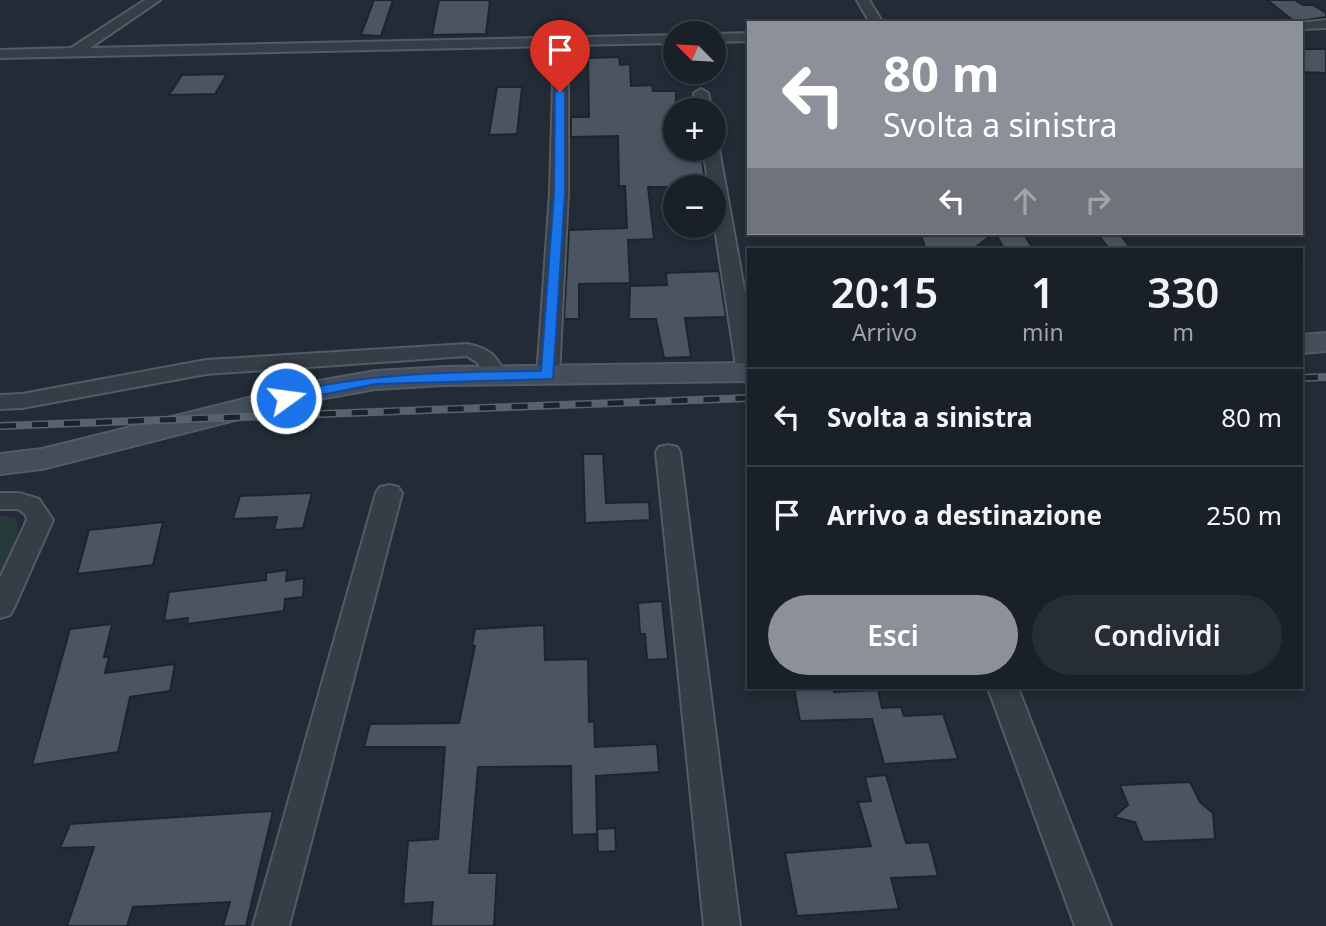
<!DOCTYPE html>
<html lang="it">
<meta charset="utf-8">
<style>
:root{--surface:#1a2028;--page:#272d34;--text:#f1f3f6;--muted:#9fa3a8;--line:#383e45;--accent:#8c9099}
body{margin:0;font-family:"Noto Sans",sans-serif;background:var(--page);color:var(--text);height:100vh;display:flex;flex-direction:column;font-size:26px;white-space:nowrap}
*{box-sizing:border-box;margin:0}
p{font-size:23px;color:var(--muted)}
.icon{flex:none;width:38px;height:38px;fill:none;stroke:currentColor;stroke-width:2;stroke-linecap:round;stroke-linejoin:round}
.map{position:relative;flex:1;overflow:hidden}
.details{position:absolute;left:747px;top:248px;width:556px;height:441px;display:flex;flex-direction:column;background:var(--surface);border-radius:0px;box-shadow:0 4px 10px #0003,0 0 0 2px var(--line)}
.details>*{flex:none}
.banner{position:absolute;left:747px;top:21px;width:556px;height:214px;border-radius:0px;box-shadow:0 4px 10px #0003,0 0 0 2px var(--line);background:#8c9099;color:#fff;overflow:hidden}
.needle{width:46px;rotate:294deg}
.tools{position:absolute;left:663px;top:21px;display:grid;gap:14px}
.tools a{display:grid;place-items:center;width:63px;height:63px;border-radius:50%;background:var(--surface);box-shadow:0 4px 10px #0003,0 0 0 2px var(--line);font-size:35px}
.pin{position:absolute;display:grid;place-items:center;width:60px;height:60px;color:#fff;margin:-72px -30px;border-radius:50% 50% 50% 0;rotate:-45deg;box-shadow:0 0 7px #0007}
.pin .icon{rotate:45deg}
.me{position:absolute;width:77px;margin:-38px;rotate:76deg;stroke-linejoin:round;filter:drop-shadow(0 0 5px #0008)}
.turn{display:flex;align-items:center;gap:24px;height:147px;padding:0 21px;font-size:32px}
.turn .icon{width:91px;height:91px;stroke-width:2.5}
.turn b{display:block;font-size:49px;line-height:60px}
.lanes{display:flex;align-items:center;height:66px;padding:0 21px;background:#0003;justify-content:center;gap:35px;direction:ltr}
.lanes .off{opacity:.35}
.eta{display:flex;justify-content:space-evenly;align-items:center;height:119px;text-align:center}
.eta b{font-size:42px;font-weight:600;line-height:49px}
.action{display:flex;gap:14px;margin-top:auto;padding:14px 21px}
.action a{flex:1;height:80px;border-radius:42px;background:var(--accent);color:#fff;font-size:28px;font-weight:600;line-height:80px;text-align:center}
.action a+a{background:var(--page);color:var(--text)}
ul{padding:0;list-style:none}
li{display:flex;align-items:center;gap:21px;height:98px;padding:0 21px;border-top:2px solid var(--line)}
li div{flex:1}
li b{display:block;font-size:26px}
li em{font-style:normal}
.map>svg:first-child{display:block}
</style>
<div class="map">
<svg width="1326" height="926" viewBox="0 0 1326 926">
<rect width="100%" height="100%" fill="#222b36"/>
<path fill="#273939" d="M0 515 16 518C21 538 10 560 0 577Z"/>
<g fill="#4b5561" stroke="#1d242d" stroke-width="2">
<path d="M374 0H393L381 36 361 35Z"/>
<path d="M439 0H490L486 34 432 35Z"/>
<path d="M1267 0H1295L1303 5H1313L1326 13V17L1295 22Z"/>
<path d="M1302 49H1326V73L1302 72Z"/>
<path d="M619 57 620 65 630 64 631 86 652 85 653 91H676V149H690L691 155 701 154 706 187H648L654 239 628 240 630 283 579 284V319H564L569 230 627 228 625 186H619L618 136 571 137V117H589L588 58Z"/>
<path d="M227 74 215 94 169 95 182 75Z"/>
<path d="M497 87H522L517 134 489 135Z"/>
<path d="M920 233H994L972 250H926Z"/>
<path d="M995 233H1023L1034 250H1005Z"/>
<path d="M1097 233H1119L1132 250H1110Z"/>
<path d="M719 271 726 317 685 318 691 357 664 358 656 319H629L630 286 667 285 666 273Z"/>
<path d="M583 454H603L606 503 649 502 650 520 585 523Z"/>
<path d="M312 493 303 528 274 530 277 517 233 519 240 496Z"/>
<path d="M163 522 153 565 77 574 89 530Z"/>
<path d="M287 570 286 581 304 578 303 597 285 599 284 611 187 624 188 618 164 621 169 592 266 580V573Z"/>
<path d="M662 601 668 659 647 660 645 634H640L638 603Z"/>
<path d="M112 624 104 657H109L105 673 175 664 170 691 130 697 118 752 32 765 70 629Z"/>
<path d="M544 625 545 660 588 659 589 722 594 721 595 747 657 744 659 772 596 776 597 834 572 835 571 766 478 767 469 873H497L494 926H431L433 902 403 904 408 841 438 839 445 747H364L370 724 459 723 475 646 472 645 475 629Z"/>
<path d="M794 688H833L834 692 878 690 882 708 901 707 904 716 943 714 958 759 884 764 872 719 800 721Z"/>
<path d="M886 775 906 843 929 842 938 876 891 878 899 909 797 916 785 853 871 846 858 802 871 801 865 777Z"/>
<path d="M1190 782 1200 802 1213 813 1215 839 1143 842 1135 822 1114 817 1128 805 1120 785Z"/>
<path d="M273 811 246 926H223L230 902 133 907 127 926H67L94 847 60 848 70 824Z"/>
<path d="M615 828 616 851 598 852 597 829Z"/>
</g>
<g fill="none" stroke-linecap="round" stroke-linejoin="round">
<g stroke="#535b64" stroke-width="4">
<g id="street">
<path d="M145 0H160L90 48 676 35V43L568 45V193L559 376 556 381H540L537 376 550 193 554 46 0 58V50L71 48Z"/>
<path d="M857 0H869L883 23H870Z"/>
<path d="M1326 20V28L1302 29V23H1297Z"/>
<path d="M749 33V41L714 42V34Z"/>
<path d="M701 89 708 93 712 110H696L694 93Z"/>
<path d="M714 145 719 149 749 316 748 379 740 377 737 372 714 222V187H709L703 149H714Z"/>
<path d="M467 344C489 348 498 356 506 377L503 382H487L478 363 467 356 206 374 22 408 0 409V395L22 394 206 360Z"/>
<path d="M668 445 677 447 680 452 740 926H704L656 452 659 447Z"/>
<path d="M389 485 398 487 402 493 289 926H253L376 493 380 487Z"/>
<path d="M0 493H19L39 499 53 520 14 608 10 615 0 618V578L27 520 25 514 18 509H0Z"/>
<path d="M988 688H1018L1111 926H1075Z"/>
</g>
</g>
<g stroke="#535b64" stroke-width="4">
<g id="secondary">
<path d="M1326 333V351L1302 353V335Z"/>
<path d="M749 363V381L445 385 376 389 314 400 42 469 0 474V454L42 449 313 382 376 371 445 367Z"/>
</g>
</g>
<use href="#street" fill="#363d46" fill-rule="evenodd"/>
<use href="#secondary" fill="#444d59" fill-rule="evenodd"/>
<g stroke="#58616d" stroke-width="8">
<g id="rail">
<path d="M1302 378 1326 377"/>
<path d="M0 426 749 398"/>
</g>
</g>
<use href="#rail" stroke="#1b222b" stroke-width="5" stroke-dasharray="16" stroke-linecap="butt"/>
</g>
<path fill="#1a73e8" stroke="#114b97" stroke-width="2" d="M560 89 565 92V193L553 379 376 384 286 402 281 401 279 398 281 394C371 372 450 372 541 371L554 193 555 92Z"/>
</svg>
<div class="tools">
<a><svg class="needle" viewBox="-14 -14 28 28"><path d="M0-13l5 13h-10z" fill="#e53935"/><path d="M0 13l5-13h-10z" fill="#9fa3a8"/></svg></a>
<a>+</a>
<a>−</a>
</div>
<div class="pin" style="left:560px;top:92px;background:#d93025"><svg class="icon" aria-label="arrive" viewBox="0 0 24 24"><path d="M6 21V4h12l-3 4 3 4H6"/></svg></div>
<svg class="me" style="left:286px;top:398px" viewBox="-20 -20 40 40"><circle r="17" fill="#1a73e8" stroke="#fff" stroke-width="3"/><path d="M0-11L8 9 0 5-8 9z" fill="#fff"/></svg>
<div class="banner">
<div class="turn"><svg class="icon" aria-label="left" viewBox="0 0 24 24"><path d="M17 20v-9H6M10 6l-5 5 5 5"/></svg><div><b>80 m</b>Svolta a sinistra</div></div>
<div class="lanes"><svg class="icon" aria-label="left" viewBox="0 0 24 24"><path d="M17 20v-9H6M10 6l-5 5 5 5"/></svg><svg class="icon off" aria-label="ahead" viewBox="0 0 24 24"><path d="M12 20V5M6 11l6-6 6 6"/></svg><svg class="icon off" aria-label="right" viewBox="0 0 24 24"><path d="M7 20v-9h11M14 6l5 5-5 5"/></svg></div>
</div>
<section class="details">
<div class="eta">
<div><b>20:15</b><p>Arrivo</p></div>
<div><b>1</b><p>min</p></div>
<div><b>330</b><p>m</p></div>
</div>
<ul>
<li><svg class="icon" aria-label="left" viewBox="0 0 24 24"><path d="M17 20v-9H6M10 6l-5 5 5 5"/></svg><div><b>Svolta a sinistra</b></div><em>80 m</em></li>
<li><svg class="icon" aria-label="arrive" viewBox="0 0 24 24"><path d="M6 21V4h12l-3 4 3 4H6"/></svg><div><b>Arrivo a destinazione</b></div><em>250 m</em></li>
</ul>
<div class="action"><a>Esci</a><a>Condividi</a></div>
</section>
</div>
